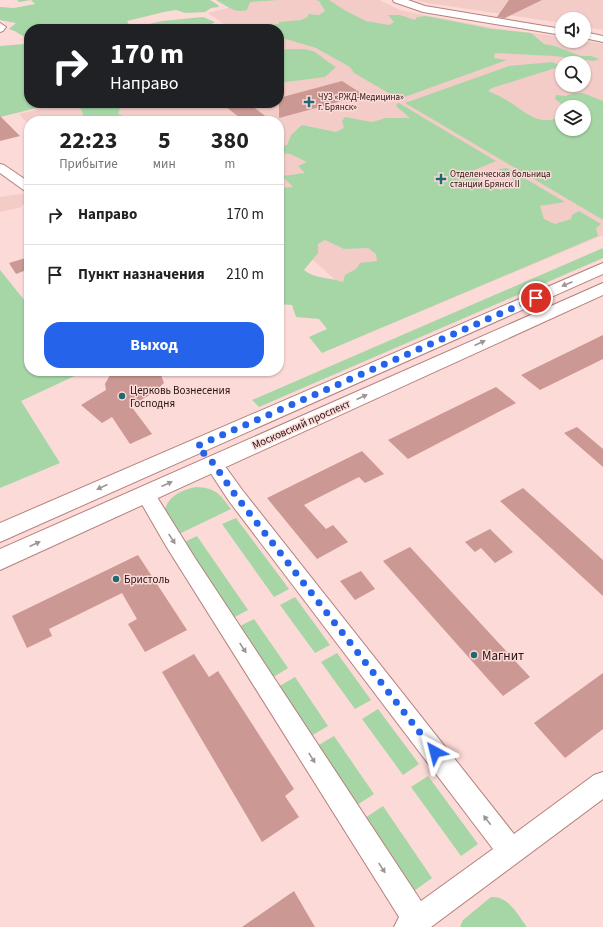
<!DOCTYPE html>
<html lang="ru">
<meta charset="utf-8">
<style>
:root{--surface:#fff;--page:#f2f2f2;--text:#222;--muted:#767676;--line:#e0e0e0;--accent:#2563eb}
body{margin:0;font-family:"Source Sans 3",sans-serif;background:var(--page);color:var(--text);height:100vh;display:flex;flex-direction:column;font-size:15px;white-space:nowrap}
*{box-sizing:border-box;margin:0}
p{font-size:13px;color:var(--muted)}
.icon{flex:none;width:22px;height:22px;fill:none;stroke:currentColor;stroke-width:2;stroke-linecap:round;stroke-linejoin:round}
.map{position:relative;flex:1;overflow:hidden}
.drawer{position:absolute;left:24px;top:116px;width:260px;height:260px;display:flex;flex-direction:column;background:var(--surface);border-radius:16px;box-shadow:0 1px 3px #0004}
.drawer>*{flex:none}
.top-card{position:absolute;left:24px;top:24px;width:260px;height:84px;border-radius:16px;box-shadow:0 1px 3px #0004;background:#202124;color:#fff;overflow:hidden}
.buttons{position:absolute;left:555px;top:12px;display:grid;gap:8px}
.buttons a{display:grid;place-items:center;width:36px;height:36px;border-radius:50%;background:var(--surface);box-shadow:0 1px 3px #0004;font-size:20px}
.pin{position:absolute;display:grid;place-items:center;width:34px;height:34px;color:#fff;margin:-17px;border:2px solid #fff;border-radius:50%;box-shadow:0 1px 4px #0007}
.me{position:absolute;width:44px;margin:-22px;rotate:322deg;stroke-linejoin:round;filter:drop-shadow(0 0 3px #0008)}
.turn{display:flex;align-items:center;gap:14px;height:84px;padding:0 20px;font-size:18px}
.turn .icon{width:52px;height:52px;stroke-width:2.5}
.turn b{display:block;font-size:28px;line-height:34px}
.eta{display:flex;justify-content:space-evenly;align-items:center;height:68px;text-align:center}
.eta b{font-size:24px;font-weight:700;line-height:28px}
.button{display:flex;gap:8px;margin-top:auto;padding:8px 20px}
.button a{flex:1;height:46px;border-radius:16px;background:var(--accent);color:#fff;font-size:16px;font-weight:700;line-height:46px;text-align:center}
ul{padding:0;list-style:none}
li{display:flex;align-items:center;gap:12px;height:60px;padding:0 20px;border-top:1px solid var(--line)}
li div{flex:1}
li b{display:block;font-size:15px}
li em{font-style:normal}
.map>svg:first-child{display:block}
</style>
<div class="map">
<svg width="603" height="927" viewBox="0 0 603 927">
<rect width="100%" height="100%" fill="#fcdad7"/>
<g fill="#f3ccc8" fill-rule="evenodd">
<path d="M248 0H379L400 10 419 14 494 28 562 37V41H584L603 44V235L386 326 279 229V121H29V125L19 114 63 103H279V29H219L228 27 208 13 228 8ZM562 63H584V85H562ZM562 107H584V129H562Z"/>
<path d="M417 0H603V30L584 27V19H562V23L421 2Z"/>
<path d="M28 193 29 203 22 205V207L0 212V197Z"/>
</g>
<g fill="#a7d6a6" fill-rule="evenodd">
<path d="M17 0H210L218 5 219 7 211 8 205 12 185 13 176 10 164 12 127 21 129 25 141 26 162 21 203 17 215 22 207 27 199 29H29V38C22 37 17 31 9 29L16 23 0 20V7L14 8 35 4 31 0 19 2Z"/>
<path d="M216 0H278L250 2 247 10C235 14 227 6 216 0Z"/>
<path d="M316 0H329L346 11 366 21 389 25 394 22 388 15H400L415 20 417 17 426 16 492 29 531 33 544 44 555 46 581 56H591L599 59 594 61 554 56 495 53 494 58 507 60 399 99 354 73 350 67 316 48 279 37V29H265L262 27 264 25 279 24V22L301 20 308 17V14L319 15 325 11 319 1Z"/>
<path d="M23 44 29 45V103H57L0 117V46Z"/>
<path d="M279 49C290 50 305 47 315 52 321 56 329 63 336 67L325 77 279 83Z"/>
<path d="M552 62 562 66 492 88 488 91C495 94 502 97 508 101 526 112 539 128 562 116V129H584V107H563L564 106 555 99 556 95 565 96 574 93H583L603 101V220L405 103 509 66Z"/>
<path d="M68 103H126L120 108 118 114 127 117 120 121H84L82 111 79 107H60Z"/>
<path d="M399 103 496 161 470 172 483 183 501 190 515 184 511 176 498 169 507 168 565 202 540 206 544 219 555 224 571 219 572 215 579 211 601 224 596 228 598 236 322 353 309 337 327 329 319 319 296 317 292 305 279 304V293L282 291 279 290V188L293 187 282 176 305 173 298 166 307 162 290 154 279 153V146L287 145 291 135 302 125 336 132 344 128 342 121 345 117 372 122 386 118H410L397 107 396 104ZM325 240 344 249 368 248 376 254 377 261 360 263 356 269 345 275 343 282C329 277 315 279 304 270L318 253V244Z"/>
<path d="M603 248V258L259 407 252 400Z"/>
<path d="M0 270 29 306V371H80L81 373 21 401 60 463 0 488Z"/>
<path d="M196 487C216 488 220 494 231 509L177 535 165 510C169 495 182 490 196 487Z"/>
<path d="M236 518 289 589 274 597 222 524Z"/>
<path d="M197 536 248 610 233 618 182 543Z"/>
<path d="M295 597 330 645 315 653 280 605Z"/>
<path d="M254 619 288 668 272 678 238 627Z"/>
<path d="M337 653 371 700 355 709 321 662Z"/>
<path d="M295 677 328 726 311 736 278 687Z"/>
<path d="M378 709 419 764 403 775 362 719Z"/>
<path d="M334 736 374 794 357 805 317 746Z"/>
<path d="M428 776 478 844 461 856 411 787Z"/>
<path d="M383 806 432 878 414 891 365 818Z"/>
<path d="M491 897C509 896 517 914 527 927H460L463 920Z"/>
</g>
<g fill="#cc9893">
<path d="M509 0H542L505 18 497 17Z"/>
<path d="M342 81 364 95 279 118V98Z"/>
<path d="M221 103H248L272 121H244Z"/>
<path d="M0 116 20 136 0 141Z"/>
<path d="M29 257V269L16 274 9 263Z"/>
<path d="M603 335V359L540 390 521 375Z"/>
<path d="M116 371H156L161 375 164 383 153 393 131 406 152 434 130 444 112 417 102 423 81 405 106 390 105 384 110 375Z"/>
<path d="M496 387 516 403 408 459 388 440Z"/>
<path d="M577 427 603 449V467L564 433Z"/>
<path d="M362 451 384 474 365 483 359 477 304 505 326 529 333 525 348 542 317 559 267 498Z"/>
<path d="M523 488 603 560V596L500 501Z"/>
<path d="M490 529 513 552 495 563 481 548 475 552 465 542Z"/>
<path d="M410 547 530 677 503 696 383 561Z"/>
<path d="M138 555 187 630 145 652 128 624 137 619 122 593 49 629 52 636 27 648 12 616Z"/>
<path d="M361 571 375 589 355 600 340 581Z"/>
<path d="M194 654 209 677 218 671 294 789 285 796 299 817 262 842 162 672Z"/>
<path d="M603 673V729L565 758 534 723Z"/>
<path d="M294 891 315 927H242Z"/>
</g>
<g fill="none" stroke-linecap="round" stroke-linejoin="round">
<g stroke="#b4817c" stroke-width="2">
<g id="street">
<path d="M0 23 6 27 3 31 0 32Z"/>
<path d="M0 164 4 165 29 182V192L25 191 0 173Z"/>
<path d="M213 456 219 458 243 491 514 834 594 775 603 772V799L431 927H394L399 917 166 546 136 494 138 489 145 487 152 489 195 558 421 901 493 849 229 501 204 463 207 458Z"/>
</g>
</g>
<g stroke="#b4817c" stroke-width="2">
<g id="secondary">
<path d="M393 0H408L425 6 562 29V35L423 12 394 2Z"/>
<path d="M584 32 603 36V42L584 38Z"/>
</g>
</g>
<g stroke="#b4817c" stroke-width="2">
<g id="primary">
<path d="M603 263V274L0 542V523Z"/>
<path d="M603 283V295L0 570V549Z"/>
</g>
</g>
<use href="#street" fill="#fff" fill-rule="evenodd"/>
<use href="#secondary" fill="#fff" fill-rule="evenodd"/>
<use href="#primary" fill="#fff" fill-rule="evenodd"/>
</g>
<defs><path id="oneway-solid" d="M-6-.8H1V-3.2L6.5 0L1 3.2V.8H-6Z"/></defs>
<g fill="#9d9594">
<use href="#oneway-solid" transform="translate(567 284) rotate(157)"/>
<use href="#oneway-solid" transform="translate(480 343) rotate(-24)"/>
<use href="#oneway-solid" transform="translate(362 397) rotate(-24)"/>
<use href="#oneway-solid" transform="translate(167 484) rotate(-24)"/>
<use href="#oneway-solid" transform="translate(102 487) rotate(156)"/>
<use href="#oneway-solid" transform="translate(172 539) rotate(57)"/>
<use href="#oneway-solid" transform="translate(35 544) rotate(-25)"/>
<use href="#oneway-solid" transform="translate(243 648) rotate(57)"/>
<use href="#oneway-solid" transform="translate(312 758) rotate(58)"/>
<use href="#oneway-solid" transform="translate(487 820) rotate(-128)"/>
<use href="#oneway-solid" transform="translate(382 868) rotate(57)"/>
</g>
<g fill="none" stroke-linecap="round" stroke-linejoin="round">
<path stroke="#2563eb" stroke-width="7" stroke-dasharray="0 12.6" d="M435 752 236 496 213 463 197 446 536 298"/>
</g>
<g fill="#1f6a72" stroke="#fcdad7" stroke-width="1.5">
<path d="M307 96h4v4h4v4h-4v4h-4v-4h-4v-4h4z"/>
<path d="M439 173h4v4h4v4h-4v4h-4v-4h-4v-4h4z"/>
<circle cx="122" cy="396" r="4"/>
<circle cx="116" cy="579" r="4"/>
<circle cx="474" cy="655" r="4"/>
</g>
<g text-anchor="middle" stroke-width="3" stroke-linejoin="round" paint-order="stroke">
<g font-size="9" fill="#261312" stroke="#fcdad7" text-anchor="start">
<text x="318" y="100">ЧУЗ «РЖД-Медицина»<tspan x="318" dy="10">г. Брянск»</tspan></text>
<text x="450" y="177">Отделенческая больница<tspan x="450" dy="10">станции Брянск II</tspan></text>
</g>
<g font-size="11" fill="#261312" stroke="#fcdad7" text-anchor="start">
<text x="130" y="394">Церковь Вознесения<tspan x="130" dy="13">Господня</tspan></text>
<text x="124" y="583">Бристоль</text>
</g>
<g font-size="11" fill="#261312" stroke="#fcdad7">
<text transform="translate(301 424) rotate(-24)" y="4">Московский проспект</text>
</g>
<g font-size="13" fill="#261312" stroke="#fcdad7" text-anchor="start">
<text x="482" y="660">Магнит</text>
</g>
</g>
</svg>
<div class="buttons">
<a><svg class="icon" aria-label="sound" viewBox="0 0 24 24"><path d="M4 9h4l5-4v14l-5-4H4zM17 9q2 3 0 6"/></svg></a>
<a><svg class="icon" aria-label="search" viewBox="0 0 24 24"><circle cx="10" cy="10" r="6"/><path d="M15 15l6 6"/></svg></a>
<a><svg class="icon" aria-label="layers" viewBox="0 0 24 24"><path d="M12 4l9 5-9 5-9-5zM3 14l9 5 9-5"/></svg></a>
</div>
<div class="pin" style="left:536px;top:298px;background:#d93025"><svg class="icon" aria-label="arrive" viewBox="0 0 24 24"><path d="M6 21V4h12l-3 4 3 4H6"/></svg></div>
<svg class="me" style="left:435px;top:752px" viewBox="-20 -20 40 40"><path d="M0-17L14 15 0 8-14 15z" fill="#2563eb" stroke="#fff" stroke-width="4"/></svg>
<div class="top-card">
<div class="turn"><svg class="icon" aria-label="right" viewBox="0 0 24 24"><path d="M7 20v-9h11M14 6l5 5-5 5"/></svg><div><b>170 m</b>Направо</div></div>
</div>
<section class="drawer">
<div class="eta">
<div><b>22:23</b><p>Прибытие</p></div>
<div><b>5</b><p>мин</p></div>
<div><b>380</b><p>m</p></div>
</div>
<ul>
<li><svg class="icon" aria-label="right" viewBox="0 0 24 24"><path d="M7 20v-9h11M14 6l5 5-5 5"/></svg><div><b>Направо</b></div><em>170 m</em></li>
<li><svg class="icon" aria-label="arrive" viewBox="0 0 24 24"><path d="M6 21V4h12l-3 4 3 4H6"/></svg><div><b>Пункт назначения</b></div><em>210 m</em></li>
</ul>
<div class="button"><a>Выход</a></div>
</section>
</div>
